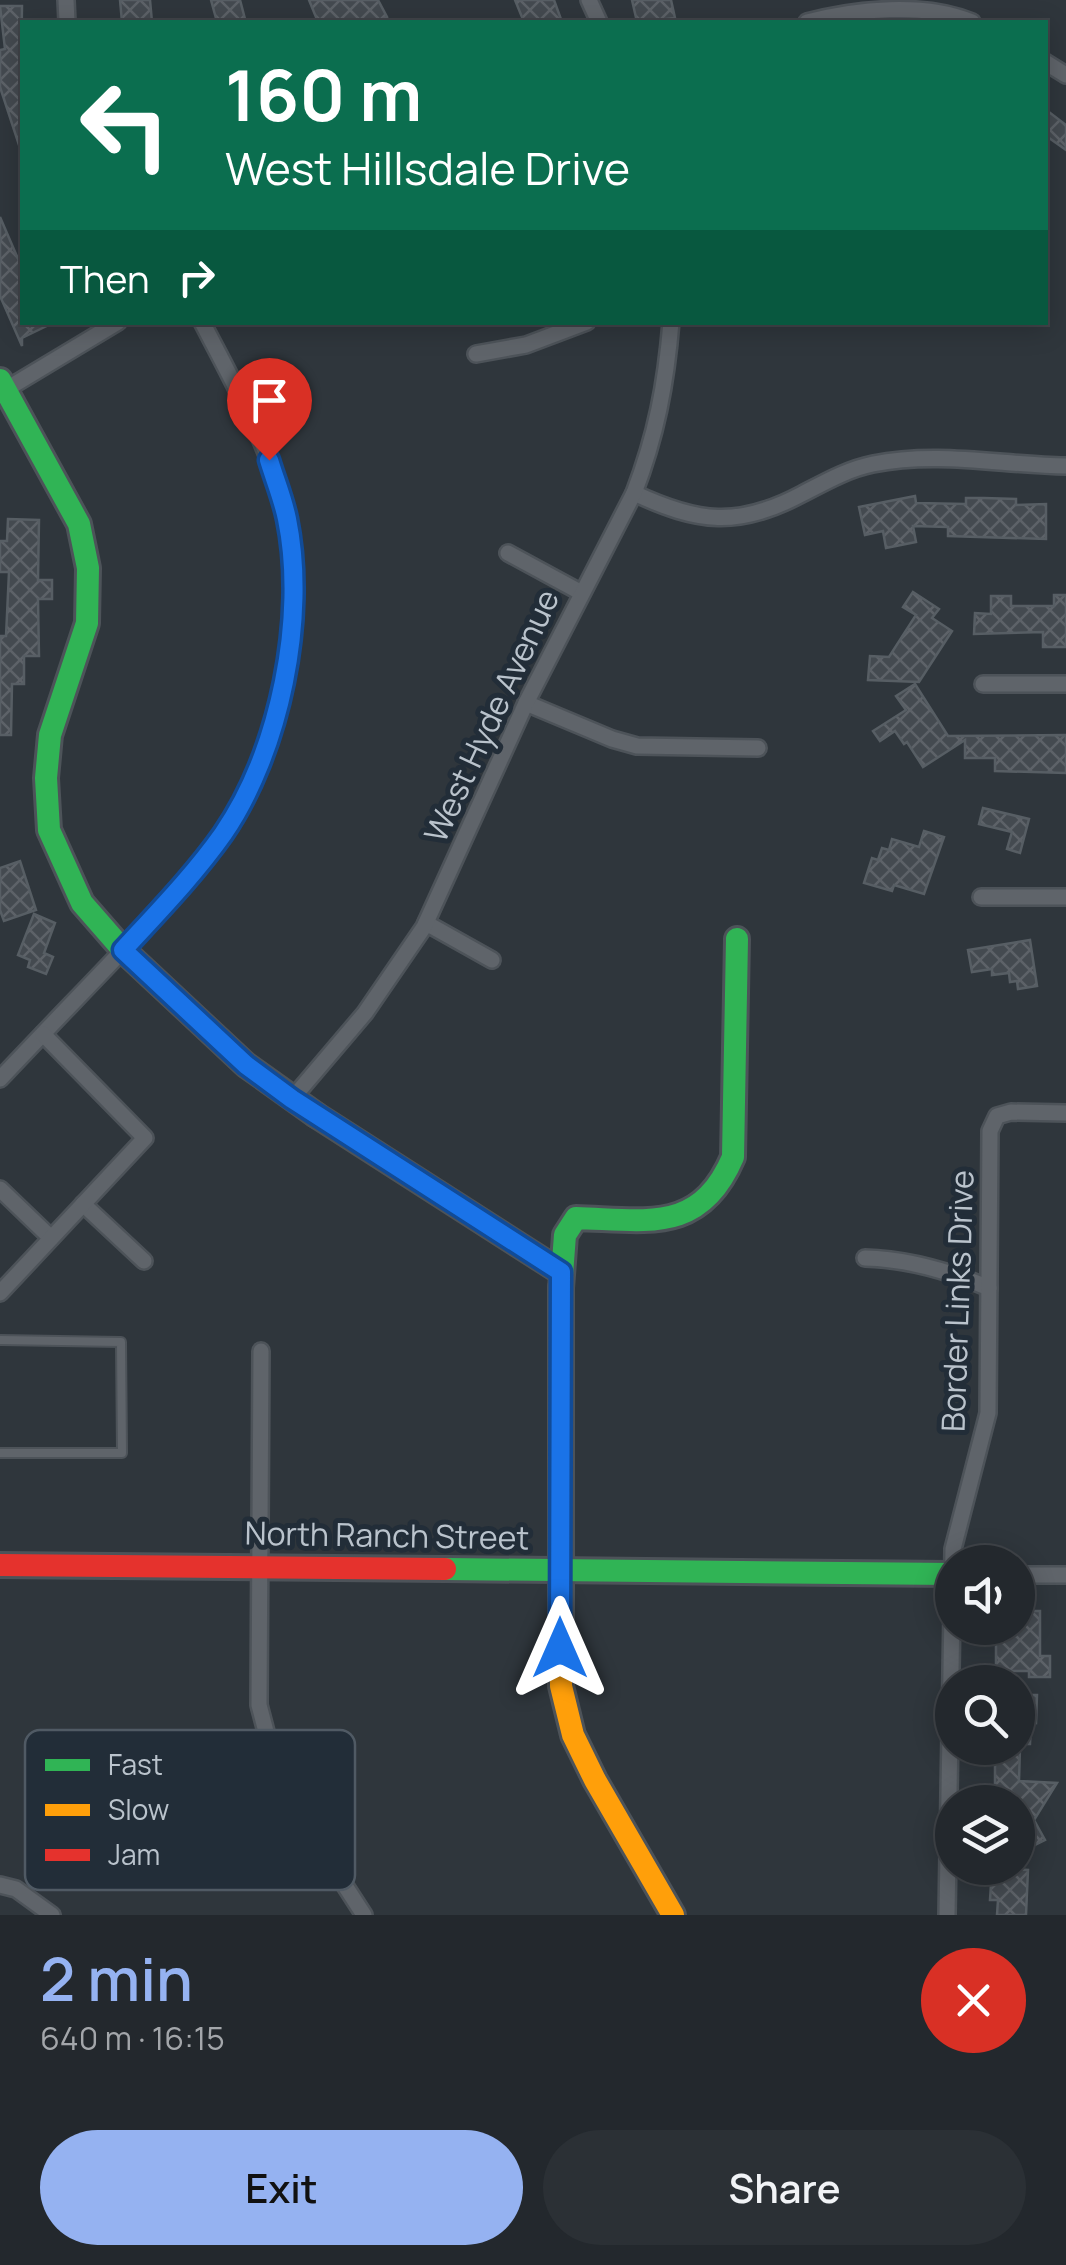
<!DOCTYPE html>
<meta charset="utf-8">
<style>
:root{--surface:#23282d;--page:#2b3035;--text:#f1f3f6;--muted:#a3a6aa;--line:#404449;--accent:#95b2f1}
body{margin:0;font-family:Manrope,sans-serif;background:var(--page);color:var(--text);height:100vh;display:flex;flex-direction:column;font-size:38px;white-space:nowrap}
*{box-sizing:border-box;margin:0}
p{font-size:32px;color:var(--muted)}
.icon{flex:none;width:55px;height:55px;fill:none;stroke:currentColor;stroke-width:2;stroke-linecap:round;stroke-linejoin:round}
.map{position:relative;height:1915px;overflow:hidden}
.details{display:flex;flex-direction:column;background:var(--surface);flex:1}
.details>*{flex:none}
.top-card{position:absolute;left:20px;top:20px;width:1028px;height:305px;border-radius:0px;box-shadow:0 5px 25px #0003,0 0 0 2px var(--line);background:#0b6e4f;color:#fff;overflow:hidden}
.buttons{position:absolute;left:935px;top:1545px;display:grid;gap:20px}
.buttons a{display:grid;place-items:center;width:100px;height:100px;border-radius:50%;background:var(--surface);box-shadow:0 5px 25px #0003,0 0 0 2px var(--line);font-size:50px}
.pin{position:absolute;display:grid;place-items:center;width:85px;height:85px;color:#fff;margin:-102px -42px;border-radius:50% 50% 50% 0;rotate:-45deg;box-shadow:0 0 10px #0007}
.pin .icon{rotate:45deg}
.me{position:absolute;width:110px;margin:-55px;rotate:0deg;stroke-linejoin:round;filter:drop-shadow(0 0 8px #0008)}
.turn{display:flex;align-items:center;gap:35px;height:210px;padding:0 40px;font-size:45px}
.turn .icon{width:130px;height:130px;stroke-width:2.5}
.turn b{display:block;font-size:70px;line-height:85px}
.then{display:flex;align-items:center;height:95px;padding:0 40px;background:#0003;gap:20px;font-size:38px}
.round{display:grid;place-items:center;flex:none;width:105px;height:105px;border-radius:52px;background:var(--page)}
.head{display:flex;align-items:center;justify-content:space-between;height:170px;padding:0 40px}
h1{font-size:60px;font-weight:600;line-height:75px;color:var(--accent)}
.action{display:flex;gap:20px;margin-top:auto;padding:20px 40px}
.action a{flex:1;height:115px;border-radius:60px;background:var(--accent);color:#111;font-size:40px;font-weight:600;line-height:115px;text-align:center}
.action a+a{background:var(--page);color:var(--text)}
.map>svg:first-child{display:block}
</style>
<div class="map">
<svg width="1066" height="1915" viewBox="0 0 1066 1915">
<defs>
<pattern id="building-cross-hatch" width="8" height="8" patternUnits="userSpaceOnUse" patternTransform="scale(2.5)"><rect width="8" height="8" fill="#444a50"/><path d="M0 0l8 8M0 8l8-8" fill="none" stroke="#5d6268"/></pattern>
</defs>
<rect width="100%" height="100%" fill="#2f363c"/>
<g fill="url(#building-cross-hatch)" stroke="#575e64" stroke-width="2.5">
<path d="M120 0H150L152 22H122Z"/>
<path d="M211 0H240L245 19 217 22Z"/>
<path d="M309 0H378L387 17 376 22H318Z"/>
<path d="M515 0H554L562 22H524Z"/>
<path d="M632 0H671L675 18 637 22Z"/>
<path d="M0 6H22L20 148 0 87V50L5 49Z"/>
<path d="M1045 109 1066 125V150L1045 135Z"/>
<path d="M0 217 22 268V322H55L22 338V346L0 296Z"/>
<path d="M915 496 916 503 966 504V498H984L1016 499V505L1046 504V539L948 536V527L913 526 916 542 886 548 883 531 865 535 859 507Z"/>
<path d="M8 519 39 520 38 580H52V599H38L39 656H24V684H12L11 735H0V636H6L9 572H0V541H7Z"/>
<path d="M913 592 939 609 932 618 952 631 919 682 868 680 870 656 889 657 916 615 903 607Z"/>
<path d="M1054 595H1066V647H1043V632L974 634 975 613 991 614V596H1011V606H1054Z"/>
<path d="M915 684 948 736 1066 735V773L995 771V758H965V740L923 767 907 742 904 744 895 731 880 741 873 731 906 710 896 696Z"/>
<path d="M983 808 1029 819 1020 853 1007 849 1012 832 979 824Z"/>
<path d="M924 831 944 837 924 894 894 885 892 891 864 883 872 858 878 860 882 848 889 850 892 839 919 847Z"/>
<path d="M20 861 36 910 4 921 0 910V868Z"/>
<path d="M34 914 55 923 44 953 53 957 46 974 28 967 30 960 18 955Z"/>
<path d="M1030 940 1037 986 1018 989 1017 981 1010 982 1009 973 992 975V969L972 972 968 950Z"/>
<path d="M1018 1611H1040V1656H1050V1677H1029V1671H996V1636H1016Z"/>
<path d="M1018 1695H1037L1036 1723 1031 1722 1030 1744H1018Z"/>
<path d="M995 1748H1020L1019 1781 1057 1783 1034 1820 1045 1840 1031 1847 1027 1841 1018 1846V1802H998L988 1796 995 1784Z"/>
<path d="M992 1868 1028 1870 1026 1915H997L998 1900H990Z"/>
</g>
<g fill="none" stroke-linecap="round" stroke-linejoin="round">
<g stroke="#4d5359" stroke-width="12">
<path id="lane" d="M0 1340 121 1342 122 1453H0"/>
</g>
<g stroke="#4d5359" stroke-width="20">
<g id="street">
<path d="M66 0 67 22"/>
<path d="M589 0 599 22"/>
<path d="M807 22C856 9 924 2 972 22"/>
<path d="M1045 62 1066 75"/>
<path d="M476 354 526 345 587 322"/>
<path d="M0 393 118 322"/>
<path d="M634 493C698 523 738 528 802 494 825 482 848 469 873 464 938 451 1001 465 1066 466"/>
<path d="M508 553 580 592"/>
<path d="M983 684H1066"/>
<path d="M526 703 612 739 637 746 758 748"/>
<path d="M981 897H1066"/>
<path d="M426 923 492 960"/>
<path d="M0 1079C47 1029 95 980 142 930 170 899 202 867 225 831 279 746 310 616 287 517 270 447 235 386 202 322"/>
<path d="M292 1099 365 1013 424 927 526 703 634 493C656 436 666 384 671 322"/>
<path d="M0 1189 51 1238"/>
<path d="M83 1204 144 1261"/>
<path d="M865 1258C908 1259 949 1271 989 1288"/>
<path d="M0 1293 145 1138 43 1034"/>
<path d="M261 1351 259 1705 275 1766 309 1830 364 1915"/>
<path d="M1018 1575H1066"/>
<path d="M0 1885 16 1889 52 1915"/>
<path d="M947 1915 953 1549 988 1413 990 1131 997 1116 1011 1112 1066 1113"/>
</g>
</g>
<g stroke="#4d5359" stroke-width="28">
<g id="fast">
<path d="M0 380 79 524 88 568 87 623 50 735 46 778 49 830 82 903 123 950 246 1065 316 1115"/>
<path d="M561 1288 565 1235 576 1218C648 1220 700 1234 733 1157L737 939"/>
<path d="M445 1569 952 1574"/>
</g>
</g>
<g stroke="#4d5359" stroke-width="28">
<g id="slow">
<path d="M316 1115 561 1272"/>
<path d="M561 1288V1686L573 1735 595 1780 673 1915"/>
</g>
</g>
<g stroke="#4d5359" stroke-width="28">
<path id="jam" d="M0 1565 445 1569"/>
</g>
<use href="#lane" stroke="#5f646a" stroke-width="8"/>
<use href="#street" stroke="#5f646a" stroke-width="15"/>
<use href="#fast" stroke="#30b455" stroke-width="22"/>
<use href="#slow" stroke="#ff9f0a" stroke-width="22"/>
<use href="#jam" stroke="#e5322d" stroke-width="22"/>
</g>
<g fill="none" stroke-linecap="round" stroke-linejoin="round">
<g stroke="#114b97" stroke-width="25">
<path id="route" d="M269 460C275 480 283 499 287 519 307 617 280 751 223 834 194 875 158 912 123 950L246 1065 292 1099 561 1272 560 1648"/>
</g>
<use href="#route" stroke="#1a73e8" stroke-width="18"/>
</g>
<g text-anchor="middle" stroke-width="10" stroke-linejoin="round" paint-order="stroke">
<g font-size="32" fill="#bac3cc" stroke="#222d38">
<text transform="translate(492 716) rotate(-65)" y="11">West Hyde Avenue</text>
<text transform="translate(958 1301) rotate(-88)" y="11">Border Links Drive</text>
<text transform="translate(387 1536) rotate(1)" y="11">North Ranch Street</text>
</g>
</g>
<rect x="25" y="1730" width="330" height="160" rx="15" fill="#222d38" stroke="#505a64" stroke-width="2.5"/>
<rect x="45" y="1759" width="45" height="12" fill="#30b455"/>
<rect x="45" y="1804" width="45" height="12" fill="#ff9f0a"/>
<rect x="45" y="1849" width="45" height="12" fill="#e5322d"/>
<g font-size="28" fill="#bac3cc">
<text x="108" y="1775">Fast</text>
<text x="108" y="1820">Slow</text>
<text x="108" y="1865">Jam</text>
</g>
</svg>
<div class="buttons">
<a><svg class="icon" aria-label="sound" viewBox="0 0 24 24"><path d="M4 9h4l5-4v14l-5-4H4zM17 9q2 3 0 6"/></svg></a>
<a><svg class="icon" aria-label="search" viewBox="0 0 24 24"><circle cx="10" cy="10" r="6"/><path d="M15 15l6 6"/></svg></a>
<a><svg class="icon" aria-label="layers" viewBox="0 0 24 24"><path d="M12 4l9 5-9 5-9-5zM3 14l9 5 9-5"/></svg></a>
</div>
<div class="pin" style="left:269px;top:460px;background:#d93025"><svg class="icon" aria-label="arrive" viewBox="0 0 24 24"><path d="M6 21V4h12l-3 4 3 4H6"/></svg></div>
<svg class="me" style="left:560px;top:1648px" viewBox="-20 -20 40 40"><path d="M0-17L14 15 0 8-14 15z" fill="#1a73e8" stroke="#fff" stroke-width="4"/></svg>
<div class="top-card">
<div class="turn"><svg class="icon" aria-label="left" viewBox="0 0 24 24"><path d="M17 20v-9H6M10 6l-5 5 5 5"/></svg><div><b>160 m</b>West Hillsdale Drive</div></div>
<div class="then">Then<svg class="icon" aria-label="right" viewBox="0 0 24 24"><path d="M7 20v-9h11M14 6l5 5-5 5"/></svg></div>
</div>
</div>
<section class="details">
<div class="head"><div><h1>2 min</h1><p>640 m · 16:15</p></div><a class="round" style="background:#d93025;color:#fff"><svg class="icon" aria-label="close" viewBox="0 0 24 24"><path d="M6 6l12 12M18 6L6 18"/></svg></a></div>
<div class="action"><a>Exit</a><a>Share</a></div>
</section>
